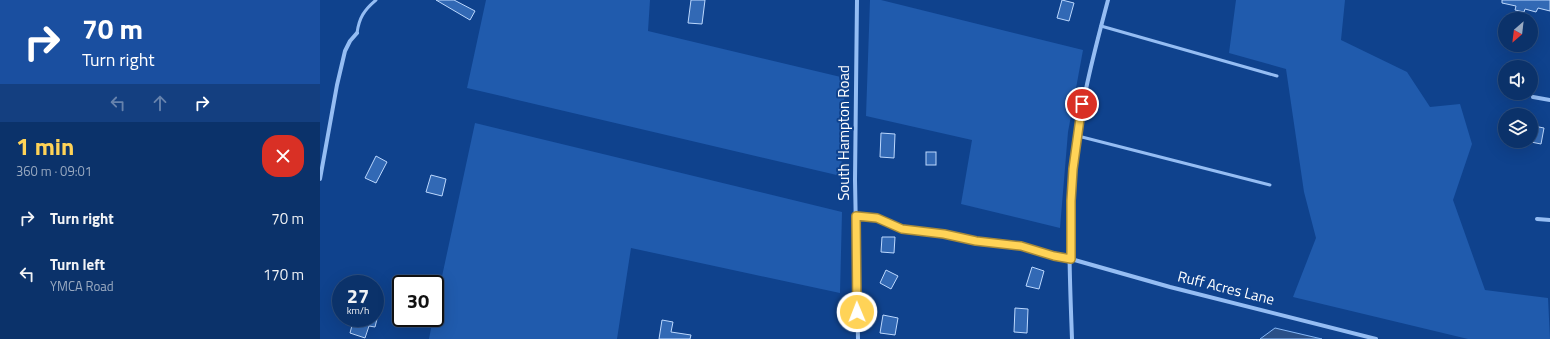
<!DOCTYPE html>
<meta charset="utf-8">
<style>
:root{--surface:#0b326a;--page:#193e72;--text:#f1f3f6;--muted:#9aaac1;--line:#2b4d7e;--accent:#ffd357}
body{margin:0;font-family:"Titillium Web",sans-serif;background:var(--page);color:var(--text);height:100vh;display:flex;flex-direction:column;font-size:15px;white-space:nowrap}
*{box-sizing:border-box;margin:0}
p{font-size:13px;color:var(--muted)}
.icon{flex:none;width:22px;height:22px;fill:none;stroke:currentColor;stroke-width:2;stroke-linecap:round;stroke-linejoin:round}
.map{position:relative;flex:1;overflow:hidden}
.side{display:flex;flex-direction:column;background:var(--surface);width:320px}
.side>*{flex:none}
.hud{background:#1a4fa0;color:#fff;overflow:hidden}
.needle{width:26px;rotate:208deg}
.controls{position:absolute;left:1178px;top:12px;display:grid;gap:8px}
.controls a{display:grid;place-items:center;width:40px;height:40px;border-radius:50%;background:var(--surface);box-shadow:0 4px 16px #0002,0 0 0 1px var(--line);font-size:20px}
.speed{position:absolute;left:12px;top:275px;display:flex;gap:8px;font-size:20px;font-weight:700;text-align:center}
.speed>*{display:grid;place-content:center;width:52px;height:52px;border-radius:50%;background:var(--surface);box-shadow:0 4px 16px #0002,0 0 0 1px var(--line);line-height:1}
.speed small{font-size:10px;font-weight:400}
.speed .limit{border:2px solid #111;border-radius:6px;background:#fff;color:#111}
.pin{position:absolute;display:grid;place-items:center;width:34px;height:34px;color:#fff;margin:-17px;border:2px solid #fff;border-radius:50%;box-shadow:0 1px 4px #0007}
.me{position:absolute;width:44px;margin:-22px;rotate:359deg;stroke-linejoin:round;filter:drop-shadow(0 0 3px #0008)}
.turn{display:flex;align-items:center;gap:14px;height:84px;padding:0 16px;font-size:18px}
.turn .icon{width:52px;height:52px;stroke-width:2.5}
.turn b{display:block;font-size:28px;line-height:34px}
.lanes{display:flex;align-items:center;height:38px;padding:0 16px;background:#0003;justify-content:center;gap:20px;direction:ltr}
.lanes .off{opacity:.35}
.round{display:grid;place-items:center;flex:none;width:42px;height:42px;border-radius:16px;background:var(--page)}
.head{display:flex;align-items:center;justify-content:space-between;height:68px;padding:0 16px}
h1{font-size:24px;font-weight:700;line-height:30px;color:var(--accent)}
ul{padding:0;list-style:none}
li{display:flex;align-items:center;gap:12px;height:56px;padding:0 16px}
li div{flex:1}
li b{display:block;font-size:15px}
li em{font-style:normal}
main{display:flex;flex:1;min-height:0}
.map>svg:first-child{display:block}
</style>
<main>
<section class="side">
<div class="hud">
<div class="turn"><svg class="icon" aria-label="right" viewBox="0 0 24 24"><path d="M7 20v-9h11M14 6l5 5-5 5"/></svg><div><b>70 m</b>Turn right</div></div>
<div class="lanes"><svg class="icon off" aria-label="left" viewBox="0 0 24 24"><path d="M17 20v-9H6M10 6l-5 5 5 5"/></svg><svg class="icon off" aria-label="ahead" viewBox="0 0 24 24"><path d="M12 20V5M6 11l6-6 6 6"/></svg><svg class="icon" aria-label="right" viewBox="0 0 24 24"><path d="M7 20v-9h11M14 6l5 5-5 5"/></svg></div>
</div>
<div class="head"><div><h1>1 min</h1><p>360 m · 09:01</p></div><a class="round" style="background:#d93025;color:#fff"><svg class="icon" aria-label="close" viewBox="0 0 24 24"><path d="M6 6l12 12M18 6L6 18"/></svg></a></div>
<ul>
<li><svg class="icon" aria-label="right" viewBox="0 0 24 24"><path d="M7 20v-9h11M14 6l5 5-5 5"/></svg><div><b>Turn right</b></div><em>70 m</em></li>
<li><svg class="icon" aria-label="left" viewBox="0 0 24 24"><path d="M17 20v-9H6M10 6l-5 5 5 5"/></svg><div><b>Turn left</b><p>YMCA Road</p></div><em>170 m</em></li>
</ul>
</section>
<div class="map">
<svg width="1230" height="339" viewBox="0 0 1230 339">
<rect width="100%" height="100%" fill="#0f428d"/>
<g fill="#205bad">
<path d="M166 0H330L328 31 525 78 521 176 147 88Z"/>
<path d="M550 0H561L763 50 748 132 740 228 641 204 652 140 546 116Z"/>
<path d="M916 0H1025L1021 40 1087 72 1110 107 1140 104 1152 144 1133 200 1165 290 1228 298 1230 339H1148L973 297 996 238 984 192 966 69 909 53Z"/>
<path d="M155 123 522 212 520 293 311 248 297 339H109L113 318H115V309Z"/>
</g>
<path fill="#2a5088" stroke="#86b8f7" d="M955 328 1002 339H940Z"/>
<g fill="#3269b5" stroke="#bcd8fe">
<path d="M116 0H134L155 11 150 20Z"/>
<path d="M371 0H385L382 24 368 23Z"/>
<path d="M742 0 754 3 749 21 737 18Z"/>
<path d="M1182 0H1230V11L1218 8 1216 12 1205 9 1204 12 1195 10 1196 6 1182 3Z"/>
<path d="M1214 126 1224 128 1221 144 1211 142Z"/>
<path d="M561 133 575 134 574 158 560 157Z"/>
<rect x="606" y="152" width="10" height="13"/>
<path d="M56 156 67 162 56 183 45 178Z"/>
<path d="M111 175 126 179 122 196 106 192Z"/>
<path d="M562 237H575L574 253 561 252Z"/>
<path d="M712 267 724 271 719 289 706 286Z"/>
<path d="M566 270 578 276 571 289 560 283Z"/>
<path d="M695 308 708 309 707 333 694 332Z"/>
<path d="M563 315 578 318 575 335 560 333Z"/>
<path d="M34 318H53L57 319 55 327 49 326 45 338 30 333Z"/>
<path d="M342 320 353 322 351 332 371 335 370 339H339Z"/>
</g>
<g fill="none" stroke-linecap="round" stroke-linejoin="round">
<g stroke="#95bdf3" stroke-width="3">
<path d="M781 26 957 76"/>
<path d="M37 33C39 18 44 10 56 0"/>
<path d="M758 136 950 185"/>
<path d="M536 216 557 218 582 229 624 234 656 241 701 246 733 256 751 259"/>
</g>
<g stroke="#95bdf3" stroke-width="4">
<path d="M537 0 535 180 538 339"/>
<path d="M1213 97 1230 100"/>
<path d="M0 179 17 85 25 51 30 41 37 33"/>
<path d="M1217 219 1230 220"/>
<path d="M751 259 850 287 1056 339"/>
<path d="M752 339C750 283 747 225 753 169 759 111 773 56 788 0"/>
</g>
</g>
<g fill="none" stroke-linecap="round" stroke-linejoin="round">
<g stroke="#a68939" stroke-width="10">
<path id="route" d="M537 312 536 216 557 218 582 229 624 234 656 241 701 246 734 256 751 259V201L753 169 762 104"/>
</g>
<use href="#route" stroke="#ffd357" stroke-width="7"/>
</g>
<g text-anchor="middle" stroke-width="4" stroke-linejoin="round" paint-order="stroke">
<g font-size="15" fill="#fff" stroke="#0f428d">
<text transform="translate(524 133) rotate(-90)" y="5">South Hampton Road</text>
<text transform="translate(906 288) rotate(14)" y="5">Ruff Acres Lane</text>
</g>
</g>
</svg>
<div class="controls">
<a><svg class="needle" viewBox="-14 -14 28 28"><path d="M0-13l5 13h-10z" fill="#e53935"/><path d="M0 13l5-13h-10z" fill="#9aaac1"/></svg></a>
<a><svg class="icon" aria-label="sound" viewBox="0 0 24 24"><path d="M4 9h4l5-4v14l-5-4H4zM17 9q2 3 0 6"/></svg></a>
<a><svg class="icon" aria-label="layers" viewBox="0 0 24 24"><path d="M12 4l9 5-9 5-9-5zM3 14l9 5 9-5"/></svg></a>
</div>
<div class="speed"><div>27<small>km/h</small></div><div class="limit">30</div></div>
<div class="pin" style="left:762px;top:104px;background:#d93025"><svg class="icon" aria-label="arrive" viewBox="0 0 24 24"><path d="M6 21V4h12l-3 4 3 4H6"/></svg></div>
<svg class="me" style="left:537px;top:312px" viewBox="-20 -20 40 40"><circle r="17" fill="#ffd357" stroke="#fff" stroke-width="3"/><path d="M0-11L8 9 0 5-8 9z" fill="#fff"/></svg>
</div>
</main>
